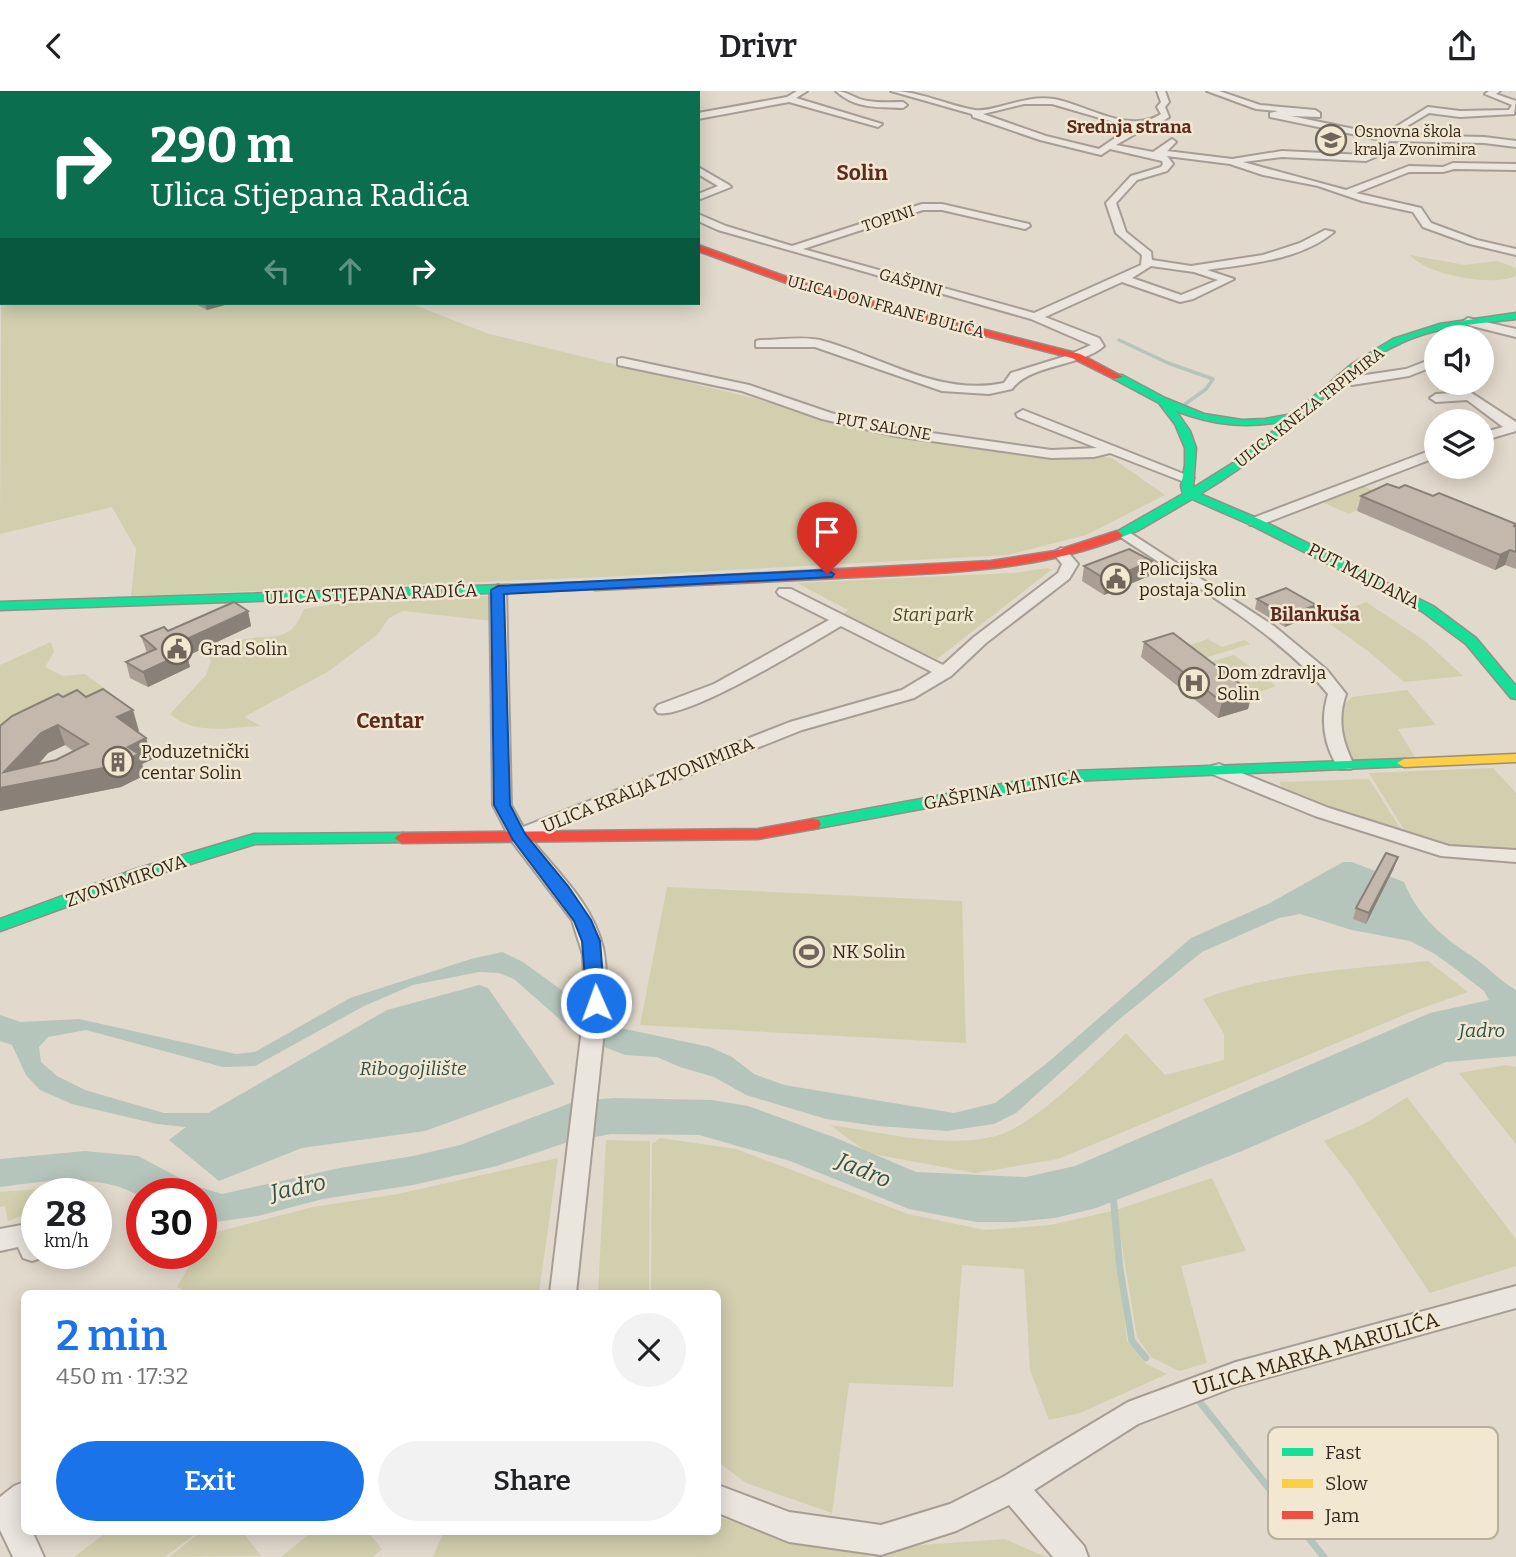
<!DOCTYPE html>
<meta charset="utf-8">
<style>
:root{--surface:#fff;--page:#f2f2f2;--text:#202124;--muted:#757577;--accent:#1a73e8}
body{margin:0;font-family:Bitter,serif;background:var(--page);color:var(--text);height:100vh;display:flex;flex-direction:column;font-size:26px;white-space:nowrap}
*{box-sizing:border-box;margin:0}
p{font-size:23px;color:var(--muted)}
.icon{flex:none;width:38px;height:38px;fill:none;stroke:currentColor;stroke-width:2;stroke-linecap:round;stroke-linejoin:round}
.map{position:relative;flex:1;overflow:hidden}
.panel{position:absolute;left:21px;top:1199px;width:700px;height:245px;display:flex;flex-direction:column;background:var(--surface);border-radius:10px;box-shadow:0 4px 18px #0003}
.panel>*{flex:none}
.banner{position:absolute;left:0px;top:0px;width:700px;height:214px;box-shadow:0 4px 18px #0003;background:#0b6e4f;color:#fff;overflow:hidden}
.buttons{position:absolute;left:1424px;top:234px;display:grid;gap:14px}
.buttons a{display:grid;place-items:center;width:70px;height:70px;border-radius:50%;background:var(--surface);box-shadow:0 4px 18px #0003;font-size:35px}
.speed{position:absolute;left:21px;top:1087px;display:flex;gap:14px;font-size:35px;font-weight:700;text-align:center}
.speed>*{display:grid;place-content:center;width:91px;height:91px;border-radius:50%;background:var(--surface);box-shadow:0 4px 18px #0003;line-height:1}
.speed small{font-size:18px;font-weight:400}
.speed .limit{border:10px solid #d22;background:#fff;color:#111}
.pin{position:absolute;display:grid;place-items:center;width:60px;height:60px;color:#fff;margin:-72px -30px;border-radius:50% 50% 50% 0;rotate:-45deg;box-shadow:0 0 7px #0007}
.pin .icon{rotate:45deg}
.me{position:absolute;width:77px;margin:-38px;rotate:358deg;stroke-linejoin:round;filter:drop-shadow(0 0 5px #0008)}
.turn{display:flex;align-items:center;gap:24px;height:147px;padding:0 35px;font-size:32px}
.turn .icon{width:91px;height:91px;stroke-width:2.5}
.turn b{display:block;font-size:49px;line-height:60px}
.lanes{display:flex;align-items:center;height:66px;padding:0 35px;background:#0003;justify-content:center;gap:35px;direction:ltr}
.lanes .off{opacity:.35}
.round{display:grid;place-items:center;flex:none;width:74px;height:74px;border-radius:37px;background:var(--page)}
.head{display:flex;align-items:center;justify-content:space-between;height:119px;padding:0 35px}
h1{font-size:42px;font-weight:600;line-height:52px;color:var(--accent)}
.cta{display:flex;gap:14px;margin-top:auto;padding:14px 35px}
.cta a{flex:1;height:80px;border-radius:42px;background:var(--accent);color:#fff;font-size:28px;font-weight:600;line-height:80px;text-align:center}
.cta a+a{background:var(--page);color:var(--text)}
header{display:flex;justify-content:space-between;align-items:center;height:91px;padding:0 35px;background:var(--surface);font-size:32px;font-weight:600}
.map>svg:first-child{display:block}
</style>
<header><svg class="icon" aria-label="back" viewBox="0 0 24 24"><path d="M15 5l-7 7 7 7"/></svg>Drivr<svg class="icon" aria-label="share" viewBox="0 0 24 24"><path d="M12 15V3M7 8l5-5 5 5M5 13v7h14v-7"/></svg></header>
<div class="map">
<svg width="1516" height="1466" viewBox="0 0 1516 1466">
<rect width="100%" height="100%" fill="#e1d9cb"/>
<g fill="#d1cfae">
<path d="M2 38V212H409L489 243 827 325 969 350 1112 367 1165 404 1086 444 1007 464 604 486 131 505 136 458 112 416 0 443Z"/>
<path d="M1410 164 1465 174 1497 170 1516 177V185C1493 196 1426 184 1410 164Z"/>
<path d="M1361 394 1387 405 1349 423 1322 411Z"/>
<path d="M1048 477 1051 479 937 568 842 524 848 519 797 492 1014 482Z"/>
<path d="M492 505 493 530 403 520 389 527 377 544 329 580 244 626 261 635C231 636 194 645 170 623L206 584 211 570 208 565 220 559 232 563 238 559 232 552C267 538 288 559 304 518L356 510Z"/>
<path d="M1366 511 1425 550 1463 585 1404 591 1368 560 1323 528Z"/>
<path d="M1208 548 1222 556 1244 549 1250 553 1195 570 1179 558Z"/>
<path d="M51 551 54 561 45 576 63 585 85 583 107 599 0 652V574Z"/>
<path d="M1234 564 1276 595 1249 605 1206 572Z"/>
<path d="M1407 599 1436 634 1398 638 1416 668 1350 671 1342 630 1343 615 1352 606Z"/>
<path d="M1493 677 1516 702V763L1460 759 1408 745 1369 682Z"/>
<path d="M1369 688 1404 743 1285 702 1279 691Z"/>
<path d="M667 796 962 810 966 952 640 934Z"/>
<path d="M1428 870 1468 901 1411 921 1058 1068 975 1082 868 1062 830 1034C883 1041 942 1058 996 1045 1033 1036 1098 970 1126 942L1165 984 1224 969V943L1203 908C1274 881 1354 878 1428 870Z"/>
<path d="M1506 974 1516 976V1053L1459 982Z"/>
<path d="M1407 1006 1516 1148V1175L1430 1202 1352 1086 1324 1050 1366 1032Z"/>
<path d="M660 1047 736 1058 908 1123 985 1139 1051 1134 1112 1120 1127 1250 1146 1273 1167 1283 1080 1322 1049 1329 1030 1279 1024 1178 962 1174 953 1296 849 1292 832 1422 746 1392 718 1371V1202H651L652 1053Z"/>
<path d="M606 1049 650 1050 649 1202H598Z"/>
<path d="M558 1067 539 1202H188L177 1196 197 1162H201V1155L209 1143 313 1116 398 1103Z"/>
<path d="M1212 1087 1246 1160 1181 1175 1207 1272 1179 1280 1151 1266 1137 1246 1116 1119Z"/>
<path d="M53 1097 81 1100 37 1102V1119L8 1130 5 1115 0 1116V1101Z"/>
<path d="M718 1426 837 1460 1005 1448 1045 1466H433L444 1440H718Z"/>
<path d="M108 1440H199L165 1466H74Z"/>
<path d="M202 1440H242L261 1465 169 1466Z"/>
<path d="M313 1440H367L382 1458 373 1466H281Z"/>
</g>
<path fill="#b6c5bc" d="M1343 771H1352L1404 791C1418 825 1442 846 1473 866 1488 876 1500 890 1516 899V965L1446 971 1242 1060 1096 1117 1055 1127 1014 1131H976L909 1118 790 1070 699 1044 611 1043 568 1051 497 1075 413 1094 323 1108 258 1125 201 1133V1102H142V1107C104 1081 44 1090 0 1096V1068L85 1060 138 1065 193 1094 222 1103 340 1077 413 1065 460 1054 576 1010 614 1007 712 1009 748 1015 836 1047 916 1081 1026 1086 1075 1075 1430 922 1489 909 1484 900 1453 876 1435 863 1410 850 1352 839 1300 823 1279 827 1202 861 1116 931 1016 1022 994 1033 947 1040 878 1035 826 1028 746 1004 714 986 680 976 657 966 625 964 581 947 514 888 499 882 479 881 413 894 364 915 255 975 223 976 86 939 48 946 39 956 41 971 57 985 85 999 164 1022H208L387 919 479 894 488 897 555 993 425 1040 302 1057 219 1090 169 1049 186 1036 157 1033 72 1013 40 999 26 984 12 954 0 950V924L21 931 79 928 236 963 255 961 350 907 471 868 502 861 523 871 611 935 710 956 732 966 754 983 784 994 954 1022 995 1012 1046 973 1191 847 1270 812Z"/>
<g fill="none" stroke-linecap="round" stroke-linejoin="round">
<path stroke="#b6c5bc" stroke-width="3.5" d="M1119 249 1168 272 1213 288 1206 298 1184 314"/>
<g stroke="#b6c5bc" stroke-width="7">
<path d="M1113 1105 1120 1178 1132 1250 1146 1267"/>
<path d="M1199 1310 1324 1466"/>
</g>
<g stroke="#a69e95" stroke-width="4">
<g id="street">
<path d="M8 0H18L7 2Z"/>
<path d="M121 0H136L119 2Z"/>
<path d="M161 0H171L173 2H162Z"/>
<path d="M545 0H555L556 2H546Z"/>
<path d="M651 0H666L649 2Z"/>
<path d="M797 0H807L796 7 882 33 878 36 789 11 698 28V22L787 6Z"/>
<path d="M836 0C848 0 856 9 868 10 879 12 892 11 903 11L907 14 903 17C878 16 855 18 836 0Z"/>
<path d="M891 0C920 0 946 14 975 19 994 22 1025 3 1054 8 1087 14 1130 44 1161 23L1157 16 1161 11 1157 0H1165L1169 11 1165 16 1169 26 1160 32 1139 37 1135 43 1116 54 1153 61 1172 48 1176 51 1167 60 1232 68 1282 60 1365 64 1375 59 1381 49 1270 26V22L1278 20 1256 18 1207 0H1219L1260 14 1315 19 1320 22V26L1291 25 1383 44 1428 16 1460 20 1509 19 1512 14 1485 3 1489 0H1500L1496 3 1516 10 1514 23 1460 26 1429 22 1392 44 1484 46 1516 50V56L1484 52 1389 50 1382 63 1366 70 1282 66 1243 71 1346 99 1409 75 1443 76 1453 72 1516 73V79L1454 78 1443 81H1409L1356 102 1421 117 1431 132 1477 149 1516 158V164L1470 153 1423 136 1413 121 1362 110 1318 95 1263 84 1230 73 1167 65 1173 73 1167 80 1137 89 1116 112 1126 141 1151 161 1152 169 1191 175 1263 164 1300 152 1325 139 1334 141C1301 169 1248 173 1207 179L1234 188 1193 208 1180 211 1122 191 1045 226 1099 247 1104 255C1080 276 1030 273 1012 298L989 303 942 300 815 256H756V250L760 249C778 249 802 245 820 249 880 265 939 306 1004 292L1011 282 1066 265 1091 254 1031 228 718 139 698 130V123L726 135 792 155 922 113H942L1029 133 1030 135 1025 138 942 119H923L803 158 1034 222 1141 174 1142 164 1116 142 1106 112 1131 85 1161 76 1163 73 1162 70 1110 58 1101 64 1040 49 973 26 972 23ZM1024 13H1052L1131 36 1099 58 1046 45 983 23ZM1151 175 1194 181 1218 189 1181 204 1132 187Z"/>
<path d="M0 13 2 14V19H0Z"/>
<path d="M698 76 729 94 731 96 698 109V103L718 95 698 83Z"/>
<path d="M1468 227 1516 238V246L1464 233 1462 231Z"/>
<path d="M1443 242 1447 243 1449 247H1437Z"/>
<path d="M1437 266V274L1409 285 1352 294 1346 290 1352 286 1406 278Z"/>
<path d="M622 267 749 294 831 322 896 337 1051 359 1097 357 1018 326 1016 323 1023 319 1194 387 1192 390H1182L1110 362 1094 366 1051 367 896 345 822 328 742 300 618 274V268Z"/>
<path d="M1470 301 1516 331V340L1482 350V342L1503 336 1467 309 1436 311 1430 307 1436 303Z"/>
<path d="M1437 357V366L1260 434H1250L1248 431 1250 428Z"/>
<path d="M1124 438 1274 535 1327 579 1346 603C1337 629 1342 650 1354 674L1351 678H1339C1324 655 1320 629 1328 603 1278 540 1186 490 1119 445L1117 442Z"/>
<path d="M1061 457 1066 459 1078 473 1069 488 986 552 951 585 914 607 802 639 530 747C557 781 593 813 603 857 607 875 606 894 607 912L576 1202H550L585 912 583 864 572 829 511 749 493 714 490 499 498 494 506 499 511 714 523 736 790 631 902 599 932 581 841 535C810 553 687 629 658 622L655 618 658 614 714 593 829 529 779 504 777 501 779 498H791L943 574 974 546 1058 482 1062 473 1053 462Z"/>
<path d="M1219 673 1329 717 1449 755 1516 759V771L1441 765 1315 725 1212 683 1210 679 1212 675Z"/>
<path d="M27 1133 37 1138V1162H43L41 1167 32 1170 23 1167 18 1156 0 1160V1138Z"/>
<path d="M1516 1195V1217L1237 1295 1138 1333 1034 1399 1084 1455 1088 1466H1053L1009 1414 956 1440 881 1464 789 1451 718 1422V1394L789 1421 881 1434 950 1413 1003 1386 1128 1311 1236 1271Z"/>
<path d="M24 1391V1440H32L44 1466H13L0 1439V1406L14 1395Z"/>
</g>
</g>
<g stroke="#968e84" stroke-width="3">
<g id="fast">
<path d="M1516 222V228C1477 233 1437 235 1401 252 1357 271 1322 309 1287 340 1260 364 1231 384 1200 403L1259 428 1433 515 1476 547 1516 595V608L1511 607 1466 553 1423 521 1251 434 1192 408 1139 439 1117 448 1111 444 1183 403 1181 395 1185 374V357L1175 333 1159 312 1114 288V284H1122L1165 307 1204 323 1242 329 1265 328 1293 323 1352 273 1393 248 1440 233ZM1176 320C1213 334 1247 338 1285 330L1241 367 1193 397 1196 357 1190 340Z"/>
<path d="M595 491 601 495 600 498 0 519V511Z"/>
<path d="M1404 668 1409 669 1411 672 1409 675 1072 690 813 738 805 733 813 728 1072 680Z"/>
<path d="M402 742 408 743 410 747 408 751 255 753 148 786 0 840V828L136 778 254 743Z"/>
</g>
</g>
<g stroke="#968e84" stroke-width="3">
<path id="slow" d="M1516 663V671L1404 676 1397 672 1404 668Z"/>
</g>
<g stroke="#968e84" stroke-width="3">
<g id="jam">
<path d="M698 154 809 194 1080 263 1123 286 1114 288 1072 267 803 198 698 160Z"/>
<path d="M1117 440 1123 444 1121 447C1031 482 935 482 839 487 758 491 676 495 595 499L589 495 595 491 991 470 1055 460Z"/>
<path d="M813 728 819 729 821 733 819 737 758 748 402 752 394 747 402 742 758 738Z"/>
</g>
</g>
<use href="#street" fill="#eae5dd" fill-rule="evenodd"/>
<use href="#fast" fill="#16e098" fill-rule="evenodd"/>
<use href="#slow" fill="#ffcf43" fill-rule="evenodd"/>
<use href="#jam" fill="#f24e42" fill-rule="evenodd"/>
</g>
<g fill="#a99d94" fill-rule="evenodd">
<path d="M194 212H232L207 219Z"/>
<path d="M1399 397 1516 433V478L1505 474 1495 479 1357 420 1361 405Z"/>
<path d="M1152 470 1149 485 1104 504 1082 490 1084 475Z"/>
<path d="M1257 508 1316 514 1313 524 1285 536 1255 518Z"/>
<path d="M248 520 251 535 187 565 190 576 148 596 130 587 126 571 147 562 141 545 168 540Z"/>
<path d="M1144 551 1252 602 1248 618 1218 627 1141 566Z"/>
<path d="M63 606 139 640 137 641 146 647 153 668 142 673 145 684 121 696 0 720ZM65 654 73 660 56 669 39 673 48 662Z"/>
<path d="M1394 777 1366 833 1353 828 1356 817Z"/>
</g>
<g fill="#898078">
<path d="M205 212H232L207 219Z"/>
<path d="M1510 459 1505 474 1495 479 1500 464Z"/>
<path d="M1152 470 1149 485 1104 504 1107 489Z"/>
<path d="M1316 514 1313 524 1285 536 1287 525Z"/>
<path d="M248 520 251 535 187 565 190 576 148 596 143 581 178 552Z"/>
<path d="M1252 602 1248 618 1218 627 1222 611Z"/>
<path d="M133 619 139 640 124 647 117 626Z"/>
<path d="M58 634 65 654 48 662 20 693 128 656 146 647 153 668 142 673 145 684 121 696 0 720V697L4 681 41 642Z"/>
<path d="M1398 766 1394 777 1366 833 1369 822Z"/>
</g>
<g fill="#c4b7ac" stroke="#898078" stroke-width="2" fill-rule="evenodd">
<path d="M1387 393 1399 397 1405 394 1433 405 1439 402 1516 433 1514 435 1516 436V461L1510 459 1500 464 1361 405Z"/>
<path d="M1129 458 1152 470 1107 489 1084 475Z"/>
<path d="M1286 497 1316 514 1287 525 1257 508Z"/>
<path d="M234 511 248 520 178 552 186 561 143 581 126 571 156 558 141 545 164 536 168 540Z"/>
<path d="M1173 542 1252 602 1222 611 1144 551Z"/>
<path d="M103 598 133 619 117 626 146 647 128 656 139 663 114 675 0 697V635L12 625 58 603 63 606 77 599 86 606ZM58 634 88 653 56 669 4 681 41 642Z"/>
<path d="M1386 762 1398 766 1369 822 1356 817Z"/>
</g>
<path fill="#1a73e8" stroke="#114b97" stroke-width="2" d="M827 479 834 483 832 486 504 503 510 714 525 743 568 795 591 829 600 850 605 912 602 917H589L587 912 582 850 574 830 513 749 494 714 491 499 498 495Z"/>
<defs>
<g id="school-ring" transform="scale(1.575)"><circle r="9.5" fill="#f2e7d1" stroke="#70655b" stroke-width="1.5"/><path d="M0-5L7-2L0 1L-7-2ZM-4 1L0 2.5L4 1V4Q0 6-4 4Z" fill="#70655b"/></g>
<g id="civic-ring" transform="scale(1.575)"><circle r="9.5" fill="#f2e7d1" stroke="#70655b" stroke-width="1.5"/><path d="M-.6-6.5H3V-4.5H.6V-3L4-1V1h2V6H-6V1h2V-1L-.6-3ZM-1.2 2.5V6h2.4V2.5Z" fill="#70655b"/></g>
<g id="hospital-ring" transform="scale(1.575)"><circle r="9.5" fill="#f2e7d1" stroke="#70655b" stroke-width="1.5"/><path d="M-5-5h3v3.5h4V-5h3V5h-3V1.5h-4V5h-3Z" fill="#70655b"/></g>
<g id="building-ring" transform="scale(1.575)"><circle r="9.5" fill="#f2e7d1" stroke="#70655b" stroke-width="1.5"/><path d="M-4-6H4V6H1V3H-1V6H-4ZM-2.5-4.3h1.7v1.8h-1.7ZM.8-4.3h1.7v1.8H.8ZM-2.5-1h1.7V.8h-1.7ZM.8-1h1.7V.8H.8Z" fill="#70655b"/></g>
<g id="stadium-ring" transform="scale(1.575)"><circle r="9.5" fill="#f2e7d1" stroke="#70655b" stroke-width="1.5"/><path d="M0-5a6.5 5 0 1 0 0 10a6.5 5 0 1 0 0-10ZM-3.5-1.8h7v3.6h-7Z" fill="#70655b"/></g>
</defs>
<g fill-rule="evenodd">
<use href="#school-ring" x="1331" y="49"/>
<use href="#civic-ring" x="1116" y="488"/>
<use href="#civic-ring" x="177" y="558"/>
<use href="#hospital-ring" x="1194" y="592"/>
<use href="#building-ring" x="118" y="671"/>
<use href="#stadium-ring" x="809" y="861"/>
</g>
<g text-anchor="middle" stroke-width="5" stroke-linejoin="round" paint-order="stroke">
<g font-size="16" fill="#33271e" stroke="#f2e7d1" text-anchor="start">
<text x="1354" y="46">Osnovna škola<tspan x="1354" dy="18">kralja Zvonimira</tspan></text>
</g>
<g font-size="16" fill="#33271e" stroke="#f2e7d1">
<text transform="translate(888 127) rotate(-18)" y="6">TOPINI</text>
<text transform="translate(911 191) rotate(16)" y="6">GAŠPINI</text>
<text transform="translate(886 215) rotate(15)" y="6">ULICA DON FRANE BULIĆA</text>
<text transform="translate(1309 316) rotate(-38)" y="6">ULICA KNEZA TRPIMIRA</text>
<text transform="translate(884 335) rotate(10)" y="6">PUT SALONE</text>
</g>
<g font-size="18" font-weight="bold" fill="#5c2a21" stroke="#f2e7d1">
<text x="1129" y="42">Srednja strana</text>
</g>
<g font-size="18" fill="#33271e" stroke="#f2e7d1" text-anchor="start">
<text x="1139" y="484">Policijska<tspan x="1139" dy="21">postaja Solin</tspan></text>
<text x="200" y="564">Grad Solin</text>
<text x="1217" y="588">Dom zdravlja<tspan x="1217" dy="21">Solin</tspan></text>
<text x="141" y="667">Poduzetnički<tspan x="141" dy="21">centar Solin</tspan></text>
<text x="832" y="867">NK Solin</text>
</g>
<g font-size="18" fill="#33271e" stroke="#f2e7d1">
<text transform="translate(1364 485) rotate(27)" y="6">PUT MAJDANA</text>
<text transform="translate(371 503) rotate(-2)" y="6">ULICA STJEPANA RADIĆA</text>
<text transform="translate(648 694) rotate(-22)" y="6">ULICA KRALJA ZVONIMIRA</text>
<text transform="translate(1002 699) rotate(-10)" y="6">GAŠPINA MLINICA</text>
<text transform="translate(126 790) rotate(-19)" y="6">ZVONIMIROVA</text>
</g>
<g font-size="18" font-style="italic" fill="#464e26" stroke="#f2e7d1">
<text x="933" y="530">Stari park</text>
</g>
<g font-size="19" font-weight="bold" fill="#5c2a21" stroke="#f2e7d1">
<text x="1315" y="530">Bilankuša</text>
</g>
<g font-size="19" font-style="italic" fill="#2e524e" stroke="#f2e7d1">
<text x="1482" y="946">Jadro</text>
<text x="413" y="984">Ribogojilište</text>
</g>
<g font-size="21" font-weight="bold" fill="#5c2a21" stroke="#f2e7d1">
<text x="862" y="89">Solin</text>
</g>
<g font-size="21" font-weight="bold" fill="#5c2a21" stroke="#f2e7d1">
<text x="390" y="637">Centar</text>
</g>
<g font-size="21" fill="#33271e" stroke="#f2e7d1">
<text transform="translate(1316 1263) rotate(-16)" y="7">ULICA MARKA MARULIĆA</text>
</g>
<g font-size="23" font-style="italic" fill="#2e524e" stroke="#f2e7d1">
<text transform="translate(864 1079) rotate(23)" y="8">Jadro</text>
<text transform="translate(298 1096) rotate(-12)" y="8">Jadro</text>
</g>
</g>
<rect x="1268" y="1336" width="230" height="112" rx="10" fill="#f2e7d1" stroke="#b9ad9b" stroke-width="2"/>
<rect x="1282" y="1357" width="31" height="8" fill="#16e098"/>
<rect x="1282" y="1388" width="31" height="9" fill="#ffcf43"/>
<rect x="1282" y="1420" width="31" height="8" fill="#f24e42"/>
<g font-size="19" fill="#33271e">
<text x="1325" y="1368">Fast</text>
<text x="1325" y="1399">Slow</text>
<text x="1325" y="1431">Jam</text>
</g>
</svg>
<div class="buttons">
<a><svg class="icon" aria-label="sound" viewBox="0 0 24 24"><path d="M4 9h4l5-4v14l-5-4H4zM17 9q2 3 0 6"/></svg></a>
<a><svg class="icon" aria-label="layers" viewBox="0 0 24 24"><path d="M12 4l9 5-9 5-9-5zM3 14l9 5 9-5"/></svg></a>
</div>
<div class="speed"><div>28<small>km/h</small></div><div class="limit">30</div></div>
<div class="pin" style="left:827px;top:483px;background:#d93025"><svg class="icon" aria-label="arrive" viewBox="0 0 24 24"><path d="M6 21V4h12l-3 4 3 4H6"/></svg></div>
<svg class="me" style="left:596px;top:912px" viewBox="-20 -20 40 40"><circle r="17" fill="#1a73e8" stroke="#fff" stroke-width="3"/><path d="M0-11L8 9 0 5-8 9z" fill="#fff"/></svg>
<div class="banner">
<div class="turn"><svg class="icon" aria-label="right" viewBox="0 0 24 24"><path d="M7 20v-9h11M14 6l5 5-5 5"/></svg><div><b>290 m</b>Ulica Stjepana Radića</div></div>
<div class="lanes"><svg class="icon off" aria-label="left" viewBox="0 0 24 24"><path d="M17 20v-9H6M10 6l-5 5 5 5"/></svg><svg class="icon off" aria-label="ahead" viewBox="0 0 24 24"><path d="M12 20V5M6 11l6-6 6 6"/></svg><svg class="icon" aria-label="right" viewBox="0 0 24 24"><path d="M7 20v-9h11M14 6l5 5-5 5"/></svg></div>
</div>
<section class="panel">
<div class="head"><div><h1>2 min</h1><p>450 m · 17:32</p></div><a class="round"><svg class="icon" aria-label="close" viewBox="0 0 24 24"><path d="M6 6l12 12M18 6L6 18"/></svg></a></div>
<div class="cta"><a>Exit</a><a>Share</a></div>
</section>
</div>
